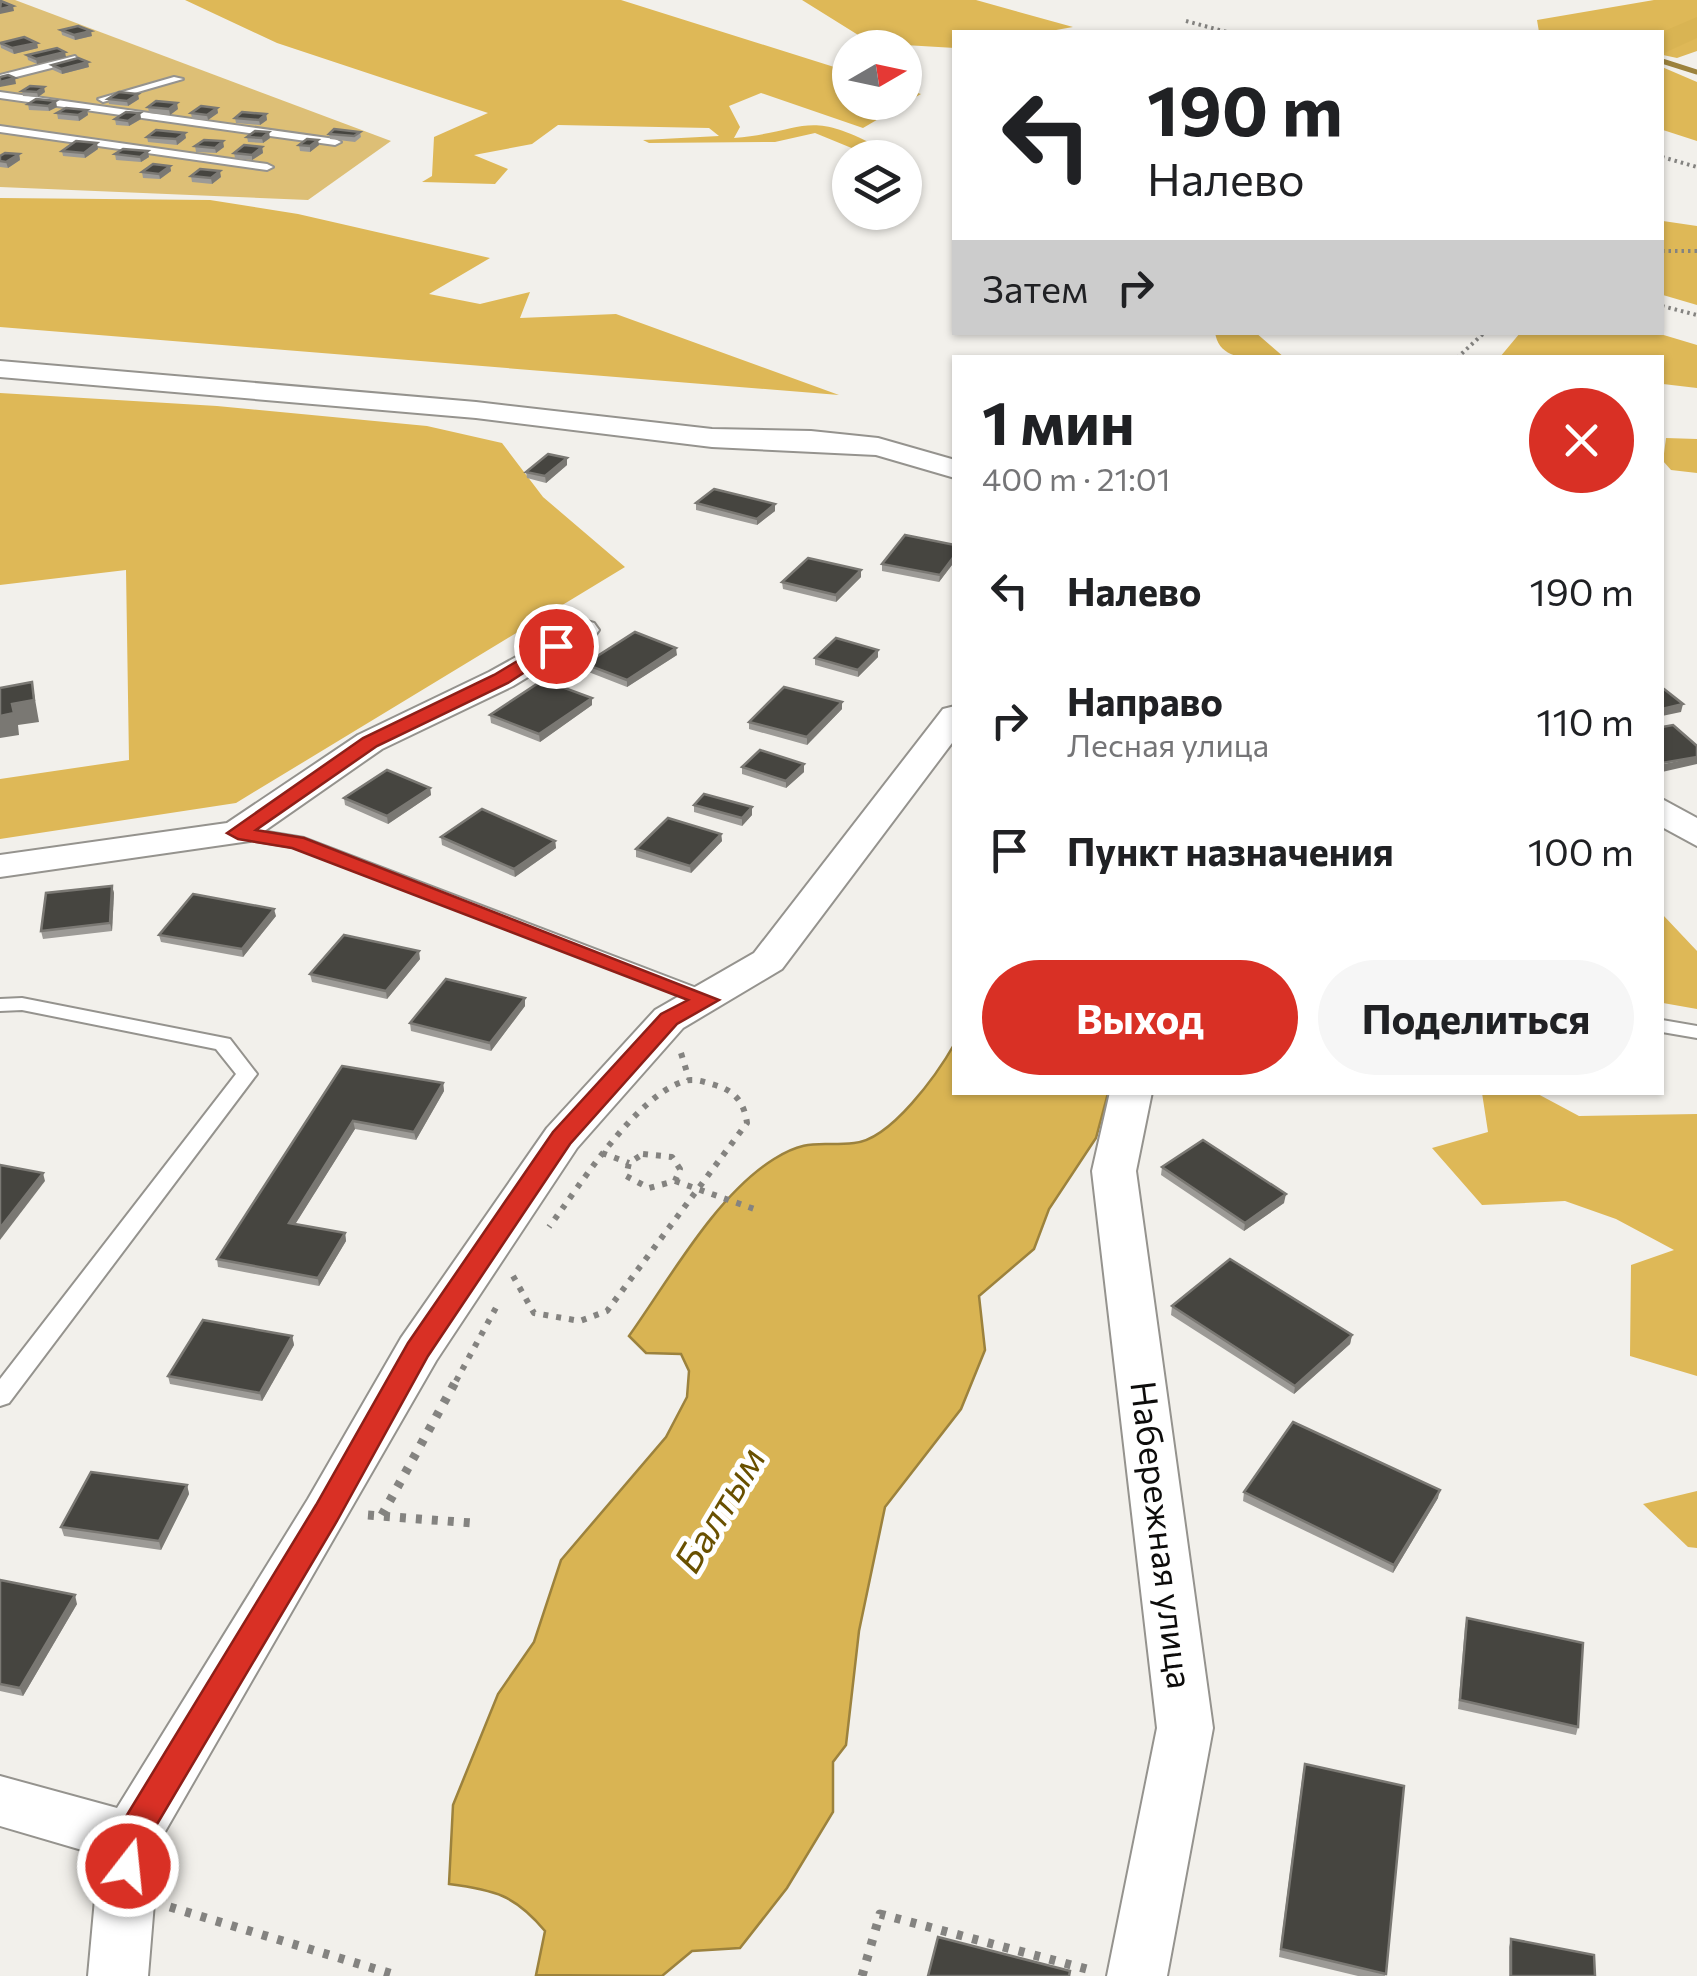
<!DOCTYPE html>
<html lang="ru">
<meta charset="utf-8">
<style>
:root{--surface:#fff;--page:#f6f6f6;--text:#202124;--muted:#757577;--accent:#d93025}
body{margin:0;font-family:Commissioner,sans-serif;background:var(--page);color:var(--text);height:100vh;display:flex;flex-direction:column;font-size:38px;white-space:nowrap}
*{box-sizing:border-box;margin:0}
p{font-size:32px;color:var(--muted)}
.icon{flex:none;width:55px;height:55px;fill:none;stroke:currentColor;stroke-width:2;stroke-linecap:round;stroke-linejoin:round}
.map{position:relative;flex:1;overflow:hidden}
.drawer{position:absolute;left:952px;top:355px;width:712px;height:740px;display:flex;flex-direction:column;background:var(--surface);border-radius:0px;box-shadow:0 2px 8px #0004}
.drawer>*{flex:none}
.banner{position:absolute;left:952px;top:30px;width:712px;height:305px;border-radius:0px;box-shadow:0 2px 8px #0004;background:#fff;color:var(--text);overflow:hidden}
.needle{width:65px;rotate:81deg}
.tools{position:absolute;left:832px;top:30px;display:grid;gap:20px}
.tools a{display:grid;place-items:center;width:90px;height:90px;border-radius:50%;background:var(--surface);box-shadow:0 2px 8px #0004;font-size:50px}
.pin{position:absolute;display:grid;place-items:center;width:85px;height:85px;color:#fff;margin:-42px;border:5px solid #fff;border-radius:50%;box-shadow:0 2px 10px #0007}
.me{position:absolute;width:110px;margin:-55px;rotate:16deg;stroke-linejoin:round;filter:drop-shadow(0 0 8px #0008)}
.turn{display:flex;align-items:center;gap:35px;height:210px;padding:0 30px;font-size:45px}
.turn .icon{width:130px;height:130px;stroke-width:2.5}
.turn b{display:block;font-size:70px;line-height:85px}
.then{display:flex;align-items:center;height:95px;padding:0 30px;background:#0003;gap:20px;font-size:38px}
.round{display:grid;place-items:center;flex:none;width:105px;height:105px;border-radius:52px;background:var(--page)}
.summary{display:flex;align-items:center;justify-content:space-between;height:170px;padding:0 30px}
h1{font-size:60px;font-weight:700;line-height:75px}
.action{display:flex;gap:20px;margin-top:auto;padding:20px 30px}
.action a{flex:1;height:115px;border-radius:60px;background:var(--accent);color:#fff;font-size:40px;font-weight:700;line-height:115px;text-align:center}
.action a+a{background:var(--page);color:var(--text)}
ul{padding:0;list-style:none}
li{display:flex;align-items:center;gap:30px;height:130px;padding:0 30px}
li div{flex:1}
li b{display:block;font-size:38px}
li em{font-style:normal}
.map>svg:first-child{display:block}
</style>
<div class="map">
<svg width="1697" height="1976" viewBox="0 0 1697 1976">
<rect width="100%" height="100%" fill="#f2f0eb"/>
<path fill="#ddbf76" d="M0 0H15L391 141 308 200 0 187Z"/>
<g fill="#deb857">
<path d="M185 0H621L850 72V102H905V89L921 94 863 128 761 93 729 106 740 127 734 138C804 132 806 109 874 145L854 149 815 133 775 142 649 143 643 140 719 136 709 128 558 125 532 144 474 155 508 169 495 184 422 182 432 176 434 137 488 113 277 43Z"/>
<path d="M802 0H976L1073 27 1045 32H955V48L871 43Z"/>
<path d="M1654 0H1697V51L1677 58 1663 55 1662 32H1539L1537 20Z"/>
<path d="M1662 67 1697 82V141L1663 130Z"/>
<path d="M0 198 210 200 298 214 490 258 429 294 480 304 530 292 520 318 616 314 839 395 0 327Z"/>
<path d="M1663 221 1697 226V305L1663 295Z"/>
<path d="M1520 333H1657L1697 345V388L1663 384 1662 358 1500 357Z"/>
<path d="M0 393 217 406 427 426 502 443 543 497 625 567 236 803 0 839V779L129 760 126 570 0 585Z"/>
<path d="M1666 438 1697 439V473L1671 470 1663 461Z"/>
<path d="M1663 915 1697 951V1009L1663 1003Z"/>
<path d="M1482 1093H1536L1579 1116 1697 1114V1376L1630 1356 1631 1265 1674 1250 1616 1219 1565 1201 1482 1205 1432 1148 1488 1132Z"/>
<path d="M1697 1491V1548L1688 1547 1643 1504Z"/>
</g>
<path fill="#d9b453" stroke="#9c823d" stroke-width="2.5" d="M955 1043V1092L1108 1093 1096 1138 1049 1209 1034 1249 979 1296 985 1350 961 1409 885 1507 859 1631 846 1745 833 1762V1812L787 1888 740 1948 692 1951 662 1976 536 1975 545 1931C515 1895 495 1890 449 1884L453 1805 498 1694 534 1642 561 1560 666 1437 687 1397 689 1371 681 1354 646 1353 629 1336C669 1280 715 1196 774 1159 809 1137 820 1147 854 1143 891 1140 938 1073 955 1043Z"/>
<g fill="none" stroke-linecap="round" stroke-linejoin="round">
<path stroke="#9c823d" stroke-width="5" d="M1662 61 1697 72"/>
<g fill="#d9b453" fill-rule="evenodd">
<path d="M1697 17V38L1662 54V32Z"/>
<path d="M1215 332H1255L1285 358C1261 358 1219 365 1215 332Z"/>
</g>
<g stroke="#95938e" stroke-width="4">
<g id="lane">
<path d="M75 56 79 61 0 81V75Z"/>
<path d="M174 77 183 79 103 102 98 99Z"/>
<path d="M0 92 335 139 341 142 335 145 0 98Z"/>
<path d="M0 126 267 164 273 167 267 170 0 132Z"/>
<path d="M237 827 304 838 715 995 718 999 715 1003H701L293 847 231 837 228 833Z"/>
<path d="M22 998 230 1039 257 1074 9 1403 0 1406V1379L236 1074 216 1049 22 1010 0 1011V999Z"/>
<path d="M1662 1020 1697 1026V1038L1662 1032Z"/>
</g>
</g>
<g stroke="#95938e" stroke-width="4">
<g id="street">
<path d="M0 361 476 402 712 429 811 431 878 438 955 460V478L876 455 712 447 476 418 0 377Z"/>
<path d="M583 620 594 623 599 630 594 637 513 686 382 749 250 841 0 877V855L227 823 358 735 489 672Z"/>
<path d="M955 706V739L782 969 683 1028 577 1148 436 1361 159 1842 148 1976H88L99 1855 0 1826V1776L117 1808 308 1499 401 1338 547 1128 655 1010 754 953 943 709Z"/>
<path d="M1662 799 1697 818V846L1662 827Z"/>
<path d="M1110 1092H1152L1136 1171 1213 1728 1167 1976H1107L1157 1728 1092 1171Z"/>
</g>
</g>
<g stroke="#848380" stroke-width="4" stroke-dasharray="2.5 4" stroke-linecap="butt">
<path d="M1186 21 1227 32"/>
<path d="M1662 157 1697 167"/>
<path d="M1662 251H1697"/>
<path d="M1662 306 1697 315"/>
<path d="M1457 358 1485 332"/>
</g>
<g stroke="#848380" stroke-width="6" stroke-dasharray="5 8" stroke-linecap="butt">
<path d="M681 1053 689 1079"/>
<path d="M602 1153 629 1163"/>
<path d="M643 1154 672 1157 680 1169 675 1181 649 1188 626 1176 629 1163Z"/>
<path d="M675 1181 760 1211"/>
<path d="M513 1276 534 1313 580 1321 607 1311 747 1123C744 1102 735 1091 715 1085 705 1082 694 1078 685 1081 636 1095 579 1187 549 1227"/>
<path d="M456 1381 498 1304"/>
</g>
<g stroke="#848380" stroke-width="9" stroke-dasharray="6 10" stroke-linecap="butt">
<path d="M368 1515 472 1523"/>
<path d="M382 1515 457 1379"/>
<path d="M170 1907 399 1976"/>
<path d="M862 1976 880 1914 1094 1971"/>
</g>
<use href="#lane" fill="#fff" fill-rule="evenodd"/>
<use href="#street" fill="#fff" fill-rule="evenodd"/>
</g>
<g fill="#9c9a96">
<path d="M61 30 92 36 75 40 62 35Z"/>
<path d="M0 43 38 48 14 54 1 48Z"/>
<path d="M27 55 66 57 37 64 28 60Z"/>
<path d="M52 65 89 67 62 74 53 70Z"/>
<path d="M22 91 45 92 38 97 23 96Z"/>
<path d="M108 99H139L128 106 109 104Z"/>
<path d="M28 104 57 107 49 111 29 110Z"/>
<path d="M148 107 178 109 170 115 149 113Z"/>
<path d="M217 108 218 113 208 120 192 119 191 113Z"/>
<path d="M87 110 88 115 79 121 58 119 57 113Z"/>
<path d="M140 113 141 119 129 126 116 125 115 119Z"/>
<path d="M266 114 267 120 260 125 236 123 235 118Z"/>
<path d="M360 132 361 137 355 142 330 139 329 134Z"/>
<path d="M147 137 186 138 177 145 148 142Z"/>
<path d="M247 137 270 138 263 143 248 142Z"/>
<path d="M299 145H319L310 152 300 151Z"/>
<path d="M195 146 224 147 216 153 196 152Z"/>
<path d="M262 147 263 153 252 160 235 158 234 153Z"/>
<path d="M98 149 85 158 63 156 62 151Z"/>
<path d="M19 154 20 160 8 168 0 167V156Z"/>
<path d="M115 154 149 157 141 162 116 160Z"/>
<path d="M170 166 171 171 160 179 143 178 142 172Z"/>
<path d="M191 176 221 177 212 184 192 182Z"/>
<path d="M567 465 546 483 527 478 526 472Z"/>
<path d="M696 503 775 504V511L757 525 696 510Z"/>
<path d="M955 545V561L939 582 882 571V564Z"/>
<path d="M861 577 836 602 783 589 782 582Z"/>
<path d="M677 655 627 687 586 671 585 664Z"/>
<path d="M878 657 858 677 815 665V658Z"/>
<path d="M842 702V709L807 745 749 729V722Z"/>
<path d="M592 705 540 742 491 723 490 715Z"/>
<path d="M742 767 804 772 786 788 742 774Z"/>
<path d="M430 788 431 795 388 824 345 805 344 798Z"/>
<path d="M694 805 752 807V815L742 826 694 812Z"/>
<path d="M721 834 722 841 691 873 636 857V849Z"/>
<path d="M441 837 555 841 556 848 515 877 442 845Z"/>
<path d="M112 886 114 893 112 931 43 939 41 931Z"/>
<path d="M276 916 243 957 161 942 159 935Z"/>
<path d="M420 959 387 999 312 982 310 974Z"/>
<path d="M525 1006 491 1051 411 1031 410 1023Z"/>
<path d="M342 1066 443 1083 444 1091 416 1140 355 1129 295 1224 345 1233 346 1241 319 1286 218 1267 217 1259Z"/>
<path d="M1162 1167 1284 1203 1244 1231 1161 1175Z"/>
<path d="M1172 1306 1352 1335 1350 1344 1294 1394 1171 1315Z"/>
<path d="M292 1336 294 1345 262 1401 170 1384 168 1376Z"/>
<path d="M187 1485 189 1494 161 1550 64 1536 61 1527Z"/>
<path d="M1244 1492 1438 1498 1393 1573 1243 1501Z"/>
<path d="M0 1580 77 1604 23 1696 0 1691Z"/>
<path d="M1467 1618 1578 1727 1576 1735 1458 1709 1465 1626Z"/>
<path d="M1303 1772 1386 1974 1385 1976H1358L1279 1957Z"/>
<path d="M1511 1939 1595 1976H1509V1947Z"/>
</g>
<g fill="#7a7873">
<path d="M13 6 14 11 0 14V9Z"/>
<path d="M91 31 92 36 75 40 74 35Z"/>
<path d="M37 43 38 48 14 54 12 48Z"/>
<path d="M65 52 66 57 37 64 36 59Z"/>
<path d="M88 62 89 67 62 74 61 69Z"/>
<path d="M15 78 16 84 0 87V82Z"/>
<path d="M44 87 45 92 38 97 37 92Z"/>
<path d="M138 94 139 99 128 106 127 101Z"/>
<path d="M56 101 57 107 49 111 48 106Z"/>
<path d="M177 103 178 109 170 115 169 109Z"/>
<path d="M217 108 218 113 208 120 207 115Z"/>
<path d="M87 110 88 115 79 121 78 115Z"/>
<path d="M140 113 141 119 129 126 128 121Z"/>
<path d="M266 114 267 120 260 125 259 120Z"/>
<path d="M269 132 270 138 263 143 262 138Z"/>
<path d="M185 133 186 138 177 145 176 139Z"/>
<path d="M318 140 319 145 310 152V146Z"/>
<path d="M223 141 224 147 216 153 215 148Z"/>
<path d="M97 143 98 149 85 158 84 153Z"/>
<path d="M262 147 263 153 252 160V155Z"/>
<path d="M148 151 149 157 141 162 140 157Z"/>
<path d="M19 154 20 160 8 168 6 162Z"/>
<path d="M170 166 171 171 160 179 159 174Z"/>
<path d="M220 171 221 177 212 184 211 178Z"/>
<path d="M567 458V465L546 483 545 476Z"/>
<path d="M775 504V511L757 525V519Z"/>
<path d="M955 555V561L939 582 940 575Z"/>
<path d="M861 570V577L836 602V595Z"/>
<path d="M676 648 677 655 627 687V680Z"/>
<path d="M878 650V657L858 677V670Z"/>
<path d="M32 682 39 722 18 725 19 735 0 738V716Z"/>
<path d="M592 698V705L540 742 539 734Z"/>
<path d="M842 702V709L807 745V737Z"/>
<path d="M1683 704 1681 712 1662 716V709Z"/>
<path d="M1697 757V764L1662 772 1664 764Z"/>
<path d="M804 764V772L786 788V781Z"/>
<path d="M430 788 431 795 388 824 387 816Z"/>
<path d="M752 807V815L742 826V818Z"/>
<path d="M721 834 722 841 691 873 690 866Z"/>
<path d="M555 841 556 848 515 877 514 869Z"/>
<path d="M112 886 114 893 112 931 110 923Z"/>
<path d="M274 909 276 916 243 957 242 949Z"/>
<path d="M419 951 420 959 387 999 386 991Z"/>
<path d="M525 998V1006L491 1051 490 1043Z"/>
<path d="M443 1083 444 1091 416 1140 414 1132Z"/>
<path d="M353 1121 355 1129 291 1231 289 1223Z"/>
<path d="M43 1173 45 1181 0 1240V1228Z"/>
<path d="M1286 1194 1284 1203 1244 1231 1245 1223Z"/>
<path d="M345 1233 346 1241 319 1286 318 1278Z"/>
<path d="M1352 1335 1350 1344 1294 1394 1295 1386Z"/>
<path d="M292 1336 294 1345 262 1401 260 1393Z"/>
<path d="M187 1485 189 1494 161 1550 159 1541Z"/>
<path d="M1440 1490 1438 1498 1393 1573 1394 1565Z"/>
<path d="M75 1595 77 1604 23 1696 20 1688Z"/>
</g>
<g fill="#464540" stroke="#7a7873" stroke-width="2.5">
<path d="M1 1 13 6 0 9Z"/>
<path d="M78 26 91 31 74 35 61 30Z"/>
<path d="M24 37 37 43 12 48 0 43Z"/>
<path d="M57 48 65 52 36 59 27 55Z"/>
<path d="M78 58 88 62 61 69 52 65Z"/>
<path d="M8 75 15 78 0 82V77Z"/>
<path d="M30 86 44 87 37 92 22 91Z"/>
<path d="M119 92 138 94 127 101 108 99Z"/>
<path d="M36 99 56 101 48 106 28 104Z"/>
<path d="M156 101 177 103 169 109 148 107Z"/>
<path d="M201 106 217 108 207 115 191 113Z"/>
<path d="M66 108 87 110 78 115 57 113Z"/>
<path d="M126 112 140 113 128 121 115 119Z"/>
<path d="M242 112 266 114 259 120 235 118Z"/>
<path d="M334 129 360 132 354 136 329 134Z"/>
<path d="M156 130 185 133 176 139 147 137Z"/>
<path d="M255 131 269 132 262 138 247 137Z"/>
<path d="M307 139 318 140 310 146 299 145Z"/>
<path d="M204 140 223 141 215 148 195 146Z"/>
<path d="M76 141 97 143 84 153 62 151Z"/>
<path d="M244 145 262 147 252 155 234 153Z"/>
<path d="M123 149 148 151 140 157 115 154Z"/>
<path d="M5 153 19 154 6 162 0 161V156Z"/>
<path d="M153 164 170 166 159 174 142 172Z"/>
<path d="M200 169 220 171 211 178 191 176Z"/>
<path d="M548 454 567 458 545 476 526 472Z"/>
<path d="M714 489 775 504 757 519 696 503Z"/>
<path d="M905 535 955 545V555L940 575 882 564Z"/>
<path d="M808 558 861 570 836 595 782 582Z"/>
<path d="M635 632 676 648 627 680 585 664Z"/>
<path d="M836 638 878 650 858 670 815 658Z"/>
<path d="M543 680 592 698 539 734 490 715Z"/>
<path d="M32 682 34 700 12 704 14 713 0 716V688Z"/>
<path d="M784 687 842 702 807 737 749 722Z"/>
<path d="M1662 689H1664L1683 704 1662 709Z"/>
<path d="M1673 725 1697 746V757L1662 763V727Z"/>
<path d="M760 750 804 764 786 781 742 767Z"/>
<path d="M387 770 430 788 387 816 344 798Z"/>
<path d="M704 794 752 807 742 818 694 805Z"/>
<path d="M482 809 555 841 514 869 441 837Z"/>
<path d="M668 818 721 834 690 866 636 849Z"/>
<path d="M112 886 110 923 41 931 46 893Z"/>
<path d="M193 894 274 909 242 949 159 935Z"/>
<path d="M344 935 419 951 386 991 310 974Z"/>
<path d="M446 979 525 998 490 1043 410 1023Z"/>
<path d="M342 1066 443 1083 414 1132 353 1121 289 1223 345 1233 318 1278 217 1259Z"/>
<path d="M1203 1140 1286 1194 1245 1223 1162 1167Z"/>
<path d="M0 1165 43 1173 0 1228Z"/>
<path d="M1230 1259 1352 1335 1295 1386 1172 1306Z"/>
<path d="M203 1320 292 1336 260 1393 168 1376Z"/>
<path d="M1293 1422 1440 1490 1394 1565 1244 1492Z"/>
<path d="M91 1472 187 1485 159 1541 61 1527Z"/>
<path d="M0 1580 75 1595 20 1688 0 1684Z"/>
<path d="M1467 1618 1583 1643 1578 1727 1460 1700Z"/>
<path d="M1305 1764 1404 1786 1386 1974 1281 1949Z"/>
<path d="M938 1937 1070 1971 1069 1976H928Z"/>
<path d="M1511 1939 1594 1955 1595 1976H1511Z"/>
</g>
<path fill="#d93025" stroke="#8d1f18" stroke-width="2.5" d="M549 642 565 646 508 683 377 746 256 830 304 838 719 1000 677 1024 570 1144 428 1356 337 1521 147 1841 140 1877 128 1881 116 1877 111 1866 119 1828 316 1505 408 1343 553 1132 661 1014 688 1000 292 848 238 839 227 833 363 738 494 675Z"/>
<g text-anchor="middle" stroke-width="10" stroke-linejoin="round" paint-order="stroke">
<g font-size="35" fill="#0d0c0b" stroke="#fff">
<text transform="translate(1161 1535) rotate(83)" y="12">Набережная улица</text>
</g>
<g font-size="38" font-style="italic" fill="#695000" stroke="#fff">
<text transform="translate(720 1510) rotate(-59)" y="13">Балтым</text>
</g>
</g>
</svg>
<div class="tools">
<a><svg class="needle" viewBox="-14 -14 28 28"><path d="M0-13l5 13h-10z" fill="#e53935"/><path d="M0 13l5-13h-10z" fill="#757577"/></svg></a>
<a><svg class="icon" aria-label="layers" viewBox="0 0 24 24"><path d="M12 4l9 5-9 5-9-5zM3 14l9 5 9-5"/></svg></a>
</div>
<div class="pin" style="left:556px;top:646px;background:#d93025"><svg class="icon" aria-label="arrive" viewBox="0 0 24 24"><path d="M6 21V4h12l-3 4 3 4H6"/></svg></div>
<svg class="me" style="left:128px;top:1866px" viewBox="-20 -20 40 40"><circle r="17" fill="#d93025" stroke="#fff" stroke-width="3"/><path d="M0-11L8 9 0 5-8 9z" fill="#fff"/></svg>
<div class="banner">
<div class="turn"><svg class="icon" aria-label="left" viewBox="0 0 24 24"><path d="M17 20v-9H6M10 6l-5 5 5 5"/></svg><div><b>190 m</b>Налево</div></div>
<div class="then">Затем<svg class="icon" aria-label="right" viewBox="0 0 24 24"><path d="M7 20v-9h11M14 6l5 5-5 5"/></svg></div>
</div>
<section class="drawer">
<div class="summary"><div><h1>1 мин</h1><p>400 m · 21:01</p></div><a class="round" style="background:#d93025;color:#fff"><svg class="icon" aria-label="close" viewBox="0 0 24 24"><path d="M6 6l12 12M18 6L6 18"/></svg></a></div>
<ul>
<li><svg class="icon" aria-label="left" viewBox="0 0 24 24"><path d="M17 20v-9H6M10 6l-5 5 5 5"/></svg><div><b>Налево</b></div><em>190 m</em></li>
<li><svg class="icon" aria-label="right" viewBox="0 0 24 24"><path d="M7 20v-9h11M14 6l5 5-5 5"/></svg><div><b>Направо</b><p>Лесная улица</p></div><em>110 m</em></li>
<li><svg class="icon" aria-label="arrive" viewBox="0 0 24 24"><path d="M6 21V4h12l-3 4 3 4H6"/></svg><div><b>Пункт назначения</b></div><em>100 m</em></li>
</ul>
<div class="action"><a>Выход</a><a>Поделиться</a></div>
</section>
</div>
